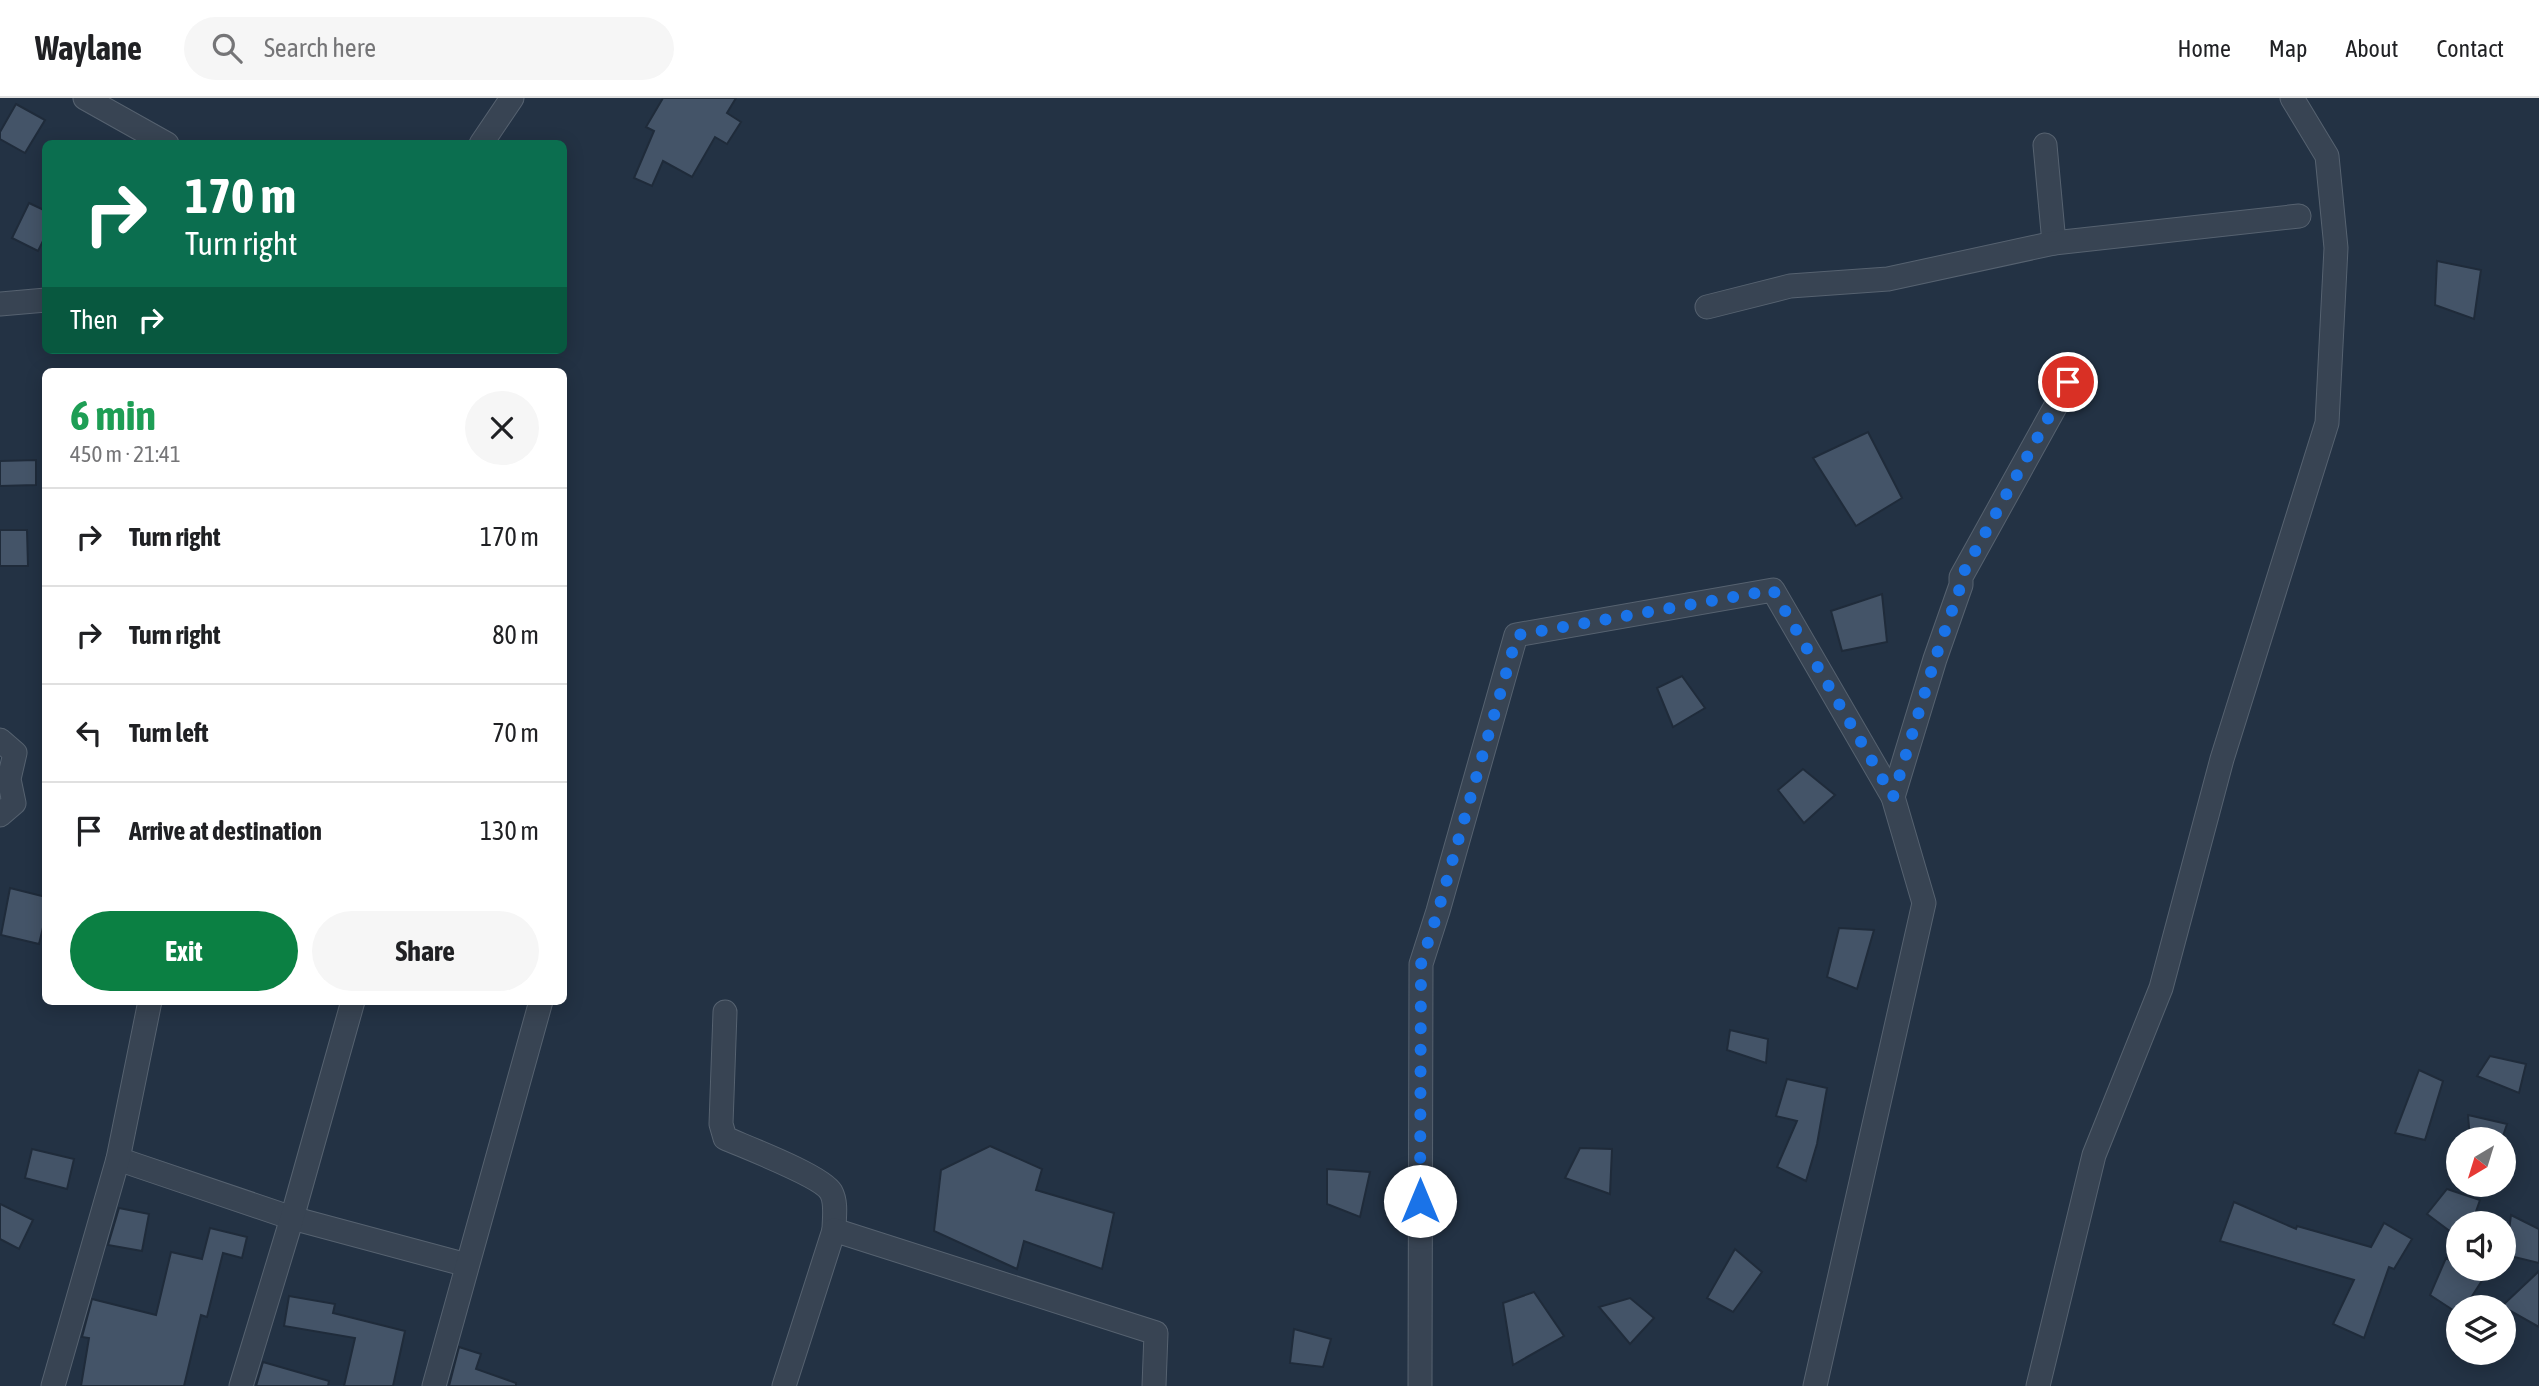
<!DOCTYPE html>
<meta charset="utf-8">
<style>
:root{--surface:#fff;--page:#f6f6f6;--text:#202124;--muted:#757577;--line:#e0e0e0;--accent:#0b8043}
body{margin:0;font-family:"Asap Condensed",sans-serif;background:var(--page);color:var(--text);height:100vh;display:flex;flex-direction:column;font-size:26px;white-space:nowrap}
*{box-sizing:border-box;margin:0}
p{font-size:23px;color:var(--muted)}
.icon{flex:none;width:38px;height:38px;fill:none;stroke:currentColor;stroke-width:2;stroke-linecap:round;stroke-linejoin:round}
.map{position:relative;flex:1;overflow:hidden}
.panel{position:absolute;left:42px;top:270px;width:525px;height:637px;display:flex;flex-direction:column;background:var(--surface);border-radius:10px;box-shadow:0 4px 18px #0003}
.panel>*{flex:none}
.banner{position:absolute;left:42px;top:42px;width:525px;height:214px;border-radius:10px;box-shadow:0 4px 18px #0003;background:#0b6e4f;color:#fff;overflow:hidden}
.needle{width:46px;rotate:218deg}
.tools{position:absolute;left:2446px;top:1029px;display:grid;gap:14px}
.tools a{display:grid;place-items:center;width:70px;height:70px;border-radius:50%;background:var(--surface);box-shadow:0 4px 18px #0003;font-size:35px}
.pin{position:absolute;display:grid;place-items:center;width:60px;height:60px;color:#fff;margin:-30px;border:4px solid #fff;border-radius:50%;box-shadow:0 2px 7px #0007}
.me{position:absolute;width:77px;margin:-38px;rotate:0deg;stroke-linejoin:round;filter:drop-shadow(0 0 5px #0008)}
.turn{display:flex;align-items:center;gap:24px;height:147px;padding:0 28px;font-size:32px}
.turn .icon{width:91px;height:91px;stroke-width:2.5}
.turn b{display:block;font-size:49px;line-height:60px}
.then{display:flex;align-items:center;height:66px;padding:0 28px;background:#0003;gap:14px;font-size:26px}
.round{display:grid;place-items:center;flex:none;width:74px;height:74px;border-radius:37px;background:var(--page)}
.overview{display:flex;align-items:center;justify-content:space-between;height:119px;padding:0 28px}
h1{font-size:42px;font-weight:700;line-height:52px;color:#1e9e55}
.primary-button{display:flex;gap:14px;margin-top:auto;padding:14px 28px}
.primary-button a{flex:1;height:80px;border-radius:42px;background:var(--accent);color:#fff;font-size:28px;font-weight:700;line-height:80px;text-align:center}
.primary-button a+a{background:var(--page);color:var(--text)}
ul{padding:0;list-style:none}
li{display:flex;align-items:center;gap:21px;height:98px;padding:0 28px;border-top:2px solid var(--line)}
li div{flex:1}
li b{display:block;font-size:26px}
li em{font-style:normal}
header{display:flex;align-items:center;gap:42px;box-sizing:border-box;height:98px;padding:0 35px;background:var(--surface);border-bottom:2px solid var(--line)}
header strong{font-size:33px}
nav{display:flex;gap:38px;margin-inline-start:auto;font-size:24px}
.search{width:490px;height:63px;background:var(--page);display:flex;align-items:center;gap:18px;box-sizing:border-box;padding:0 24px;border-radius:38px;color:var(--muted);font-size:26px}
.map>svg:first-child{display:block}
</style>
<header>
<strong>Waylane</strong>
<div class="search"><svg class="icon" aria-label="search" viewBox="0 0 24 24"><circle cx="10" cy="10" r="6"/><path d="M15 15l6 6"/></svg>Search here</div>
<nav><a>Home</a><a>Map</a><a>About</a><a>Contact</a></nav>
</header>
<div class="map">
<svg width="2539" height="1288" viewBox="0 0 2539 1288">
<rect width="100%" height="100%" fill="#233244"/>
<g fill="#445468" stroke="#1f2b3a" stroke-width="2">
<path d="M663 0H736L727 15 741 24 727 46 715 39 692 79 663 63 652 88 634 80 654 33 646 29Z"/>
<path d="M16 6 45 22 25 55 0 41V34Z"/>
<path d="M29 105 46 113V137L38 153 12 140Z"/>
<path d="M2437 163 2481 172 2474 221 2435 207Z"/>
<path d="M1868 334 1902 400 1856 428 1813 360Z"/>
<path d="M36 362V387L0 388V363Z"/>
<path d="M0 432H27L28 468H0Z"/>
<path d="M1882 496 1887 544 1842 553 1831 513Z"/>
<path d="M1682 578 1705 610 1673 629 1657 590Z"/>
<path d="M1803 671 1835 697 1804 725 1778 692Z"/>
<path d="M10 790 46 799V817L39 846 1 837Z"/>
<path d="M1839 830 1874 832 1857 891 1827 879Z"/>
<path d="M1730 932 1768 941 1766 965 1727 952Z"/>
<path d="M2490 958 2526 966 2519 995 2477 978Z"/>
<path d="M2419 972 2443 983 2425 1042 2395 1035Z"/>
<path d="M1787 981 1827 990 1817 1046 1806 1083 1777 1069 1797 1023 1776 1018Z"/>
<path d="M2468 1017 2507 1026 2502 1041H2470Z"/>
<path d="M990 1048 1042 1071 1036 1092 1114 1115 1102 1171 1024 1143 1017 1171 934 1133 941 1072Z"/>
<path d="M1580 1050 1612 1051 1610 1096 1565 1080Z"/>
<path d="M32 1051 74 1061 67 1091 25 1080Z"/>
<path d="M1327 1071 1370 1074 1360 1119 1327 1106Z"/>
<path d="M2447 1091 2480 1102 2472 1125H2459V1140L2427 1116Z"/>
<path d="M2234 1104 2296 1131 2297 1128 2371 1149 2384 1125 2412 1141 2394 1171 2389 1169 2364 1240 2333 1226 2354 1182 2220 1143Z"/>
<path d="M0 1106 33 1122 19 1151 0 1141Z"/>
<path d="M119 1110 149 1116 142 1153 108 1147Z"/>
<path d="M2511 1117 2539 1131V1165L2506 1157Z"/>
<path d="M210 1130 247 1139 242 1160 223 1155 207 1219 201 1217 184 1288H81L89 1240 82 1239 92 1201 156 1217 171 1154 202 1161Z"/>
<path d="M1735 1151 1762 1174 1733 1214 1707 1200Z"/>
<path d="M2446 1160 2459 1167V1171H2465L2483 1181 2465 1209H2459V1216L2430 1197Z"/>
<path d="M2539 1173V1229L2502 1208Z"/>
<path d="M1534 1194 1564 1238 1513 1267 1503 1205Z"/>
<path d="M289 1198 335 1206 333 1215 405 1233 393 1288H344L355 1240 284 1228Z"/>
<path d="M1630 1200 1654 1220 1630 1246 1599 1209Z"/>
<path d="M1294 1231 1331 1241 1323 1269 1290 1265Z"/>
<path d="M459 1249 481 1256 476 1271 516 1285V1288H449Z"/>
<path d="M263 1264 329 1283 328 1288H256Z"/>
</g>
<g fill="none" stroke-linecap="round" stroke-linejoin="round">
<g stroke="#566270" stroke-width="25">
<g id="minor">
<path d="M85 0 167 46"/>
<path d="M481 46 512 0"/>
<path d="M2045 47 2054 145"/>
<path d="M0 206 46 202"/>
<path d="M1707 209 1790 188 1888 181 2054 145 2299 118"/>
<path d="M0 642 15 655 9 681 14 705 0 717"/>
<path d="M1893 699 1935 561 1961 487V479L2069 284"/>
<path d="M725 914 721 1026 725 1040C745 1049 822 1078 831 1094 837 1105 834 1120 834 1132"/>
<path d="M118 1061 292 1120 467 1167"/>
<path d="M53 1288 118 1061 150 903"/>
<path d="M241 1288 292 1120 353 903"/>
<path d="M434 1288 541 903"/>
<path d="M784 1288 834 1132 1156 1235 1154 1288"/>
<path d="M1420 1288 1421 866 1438 813 1516 537 1773 492 1893 699 1924 805 1815 1288"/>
<path d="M2038 1288 2094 1057 2161 890 2222 661 2327 325 2336 150 2327 58 2292 0"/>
</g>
</g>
<use href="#minor" stroke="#384453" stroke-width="23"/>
</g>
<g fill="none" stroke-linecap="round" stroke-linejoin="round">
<path stroke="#1a73e8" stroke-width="12" stroke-dasharray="0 21.6" d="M1420 1103 1421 866 1438 813 1517 537 1773 492 1893 699 1935 561 1961 487V479L2068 284"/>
</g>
</svg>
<div class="tools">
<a><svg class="needle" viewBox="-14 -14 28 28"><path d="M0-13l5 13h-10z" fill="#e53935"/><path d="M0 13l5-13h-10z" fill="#757577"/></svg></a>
<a><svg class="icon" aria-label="sound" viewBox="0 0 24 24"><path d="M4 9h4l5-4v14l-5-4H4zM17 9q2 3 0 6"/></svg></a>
<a><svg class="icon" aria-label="layers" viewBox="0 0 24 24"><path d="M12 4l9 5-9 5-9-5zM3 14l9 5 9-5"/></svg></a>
</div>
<div class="pin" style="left:2068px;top:284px;background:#d93025"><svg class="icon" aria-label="arrive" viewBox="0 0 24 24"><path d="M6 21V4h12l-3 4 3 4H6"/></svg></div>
<svg class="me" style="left:1420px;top:1103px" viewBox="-20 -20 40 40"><circle r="19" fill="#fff"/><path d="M0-13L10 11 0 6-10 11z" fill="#1a73e8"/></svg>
<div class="banner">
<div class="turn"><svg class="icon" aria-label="right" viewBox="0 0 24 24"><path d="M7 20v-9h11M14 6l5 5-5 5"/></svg><div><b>170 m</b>Turn right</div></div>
<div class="then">Then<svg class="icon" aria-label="right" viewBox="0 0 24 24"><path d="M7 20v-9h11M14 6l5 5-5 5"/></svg></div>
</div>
<section class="panel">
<div class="overview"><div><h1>6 min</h1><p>450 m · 21:41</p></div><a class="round"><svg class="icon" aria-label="close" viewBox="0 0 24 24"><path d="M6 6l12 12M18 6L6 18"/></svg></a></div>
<ul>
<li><svg class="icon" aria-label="right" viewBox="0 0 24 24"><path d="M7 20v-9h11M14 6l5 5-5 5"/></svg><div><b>Turn right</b></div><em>170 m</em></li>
<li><svg class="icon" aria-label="right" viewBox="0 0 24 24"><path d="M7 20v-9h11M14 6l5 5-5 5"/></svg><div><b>Turn right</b></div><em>80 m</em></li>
<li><svg class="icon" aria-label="left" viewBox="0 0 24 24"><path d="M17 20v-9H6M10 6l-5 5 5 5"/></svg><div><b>Turn left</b></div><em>70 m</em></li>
<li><svg class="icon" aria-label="arrive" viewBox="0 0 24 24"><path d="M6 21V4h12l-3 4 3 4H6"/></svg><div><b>Arrive at destination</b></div><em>130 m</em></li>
</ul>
<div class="primary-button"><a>Exit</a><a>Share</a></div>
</section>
</div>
